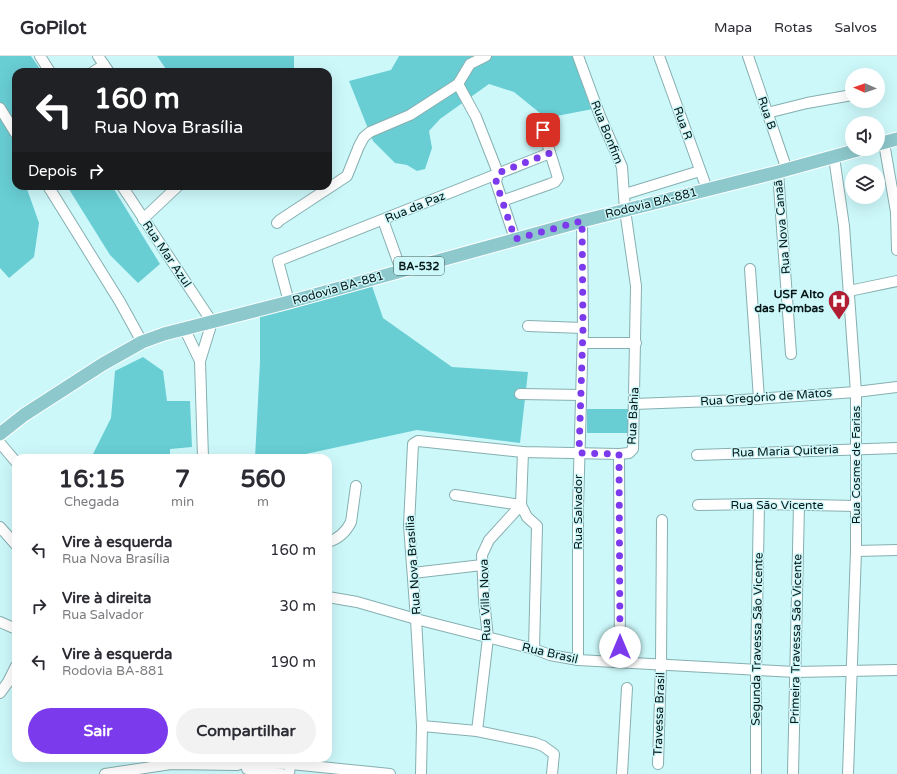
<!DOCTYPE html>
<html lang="pt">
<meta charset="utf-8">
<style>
:root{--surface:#fff;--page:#f2f2f3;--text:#2b2b33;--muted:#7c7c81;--line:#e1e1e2;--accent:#7c3aed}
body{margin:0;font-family:"Varela Round",sans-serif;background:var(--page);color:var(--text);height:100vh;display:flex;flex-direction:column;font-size:15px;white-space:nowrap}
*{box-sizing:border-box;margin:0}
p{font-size:13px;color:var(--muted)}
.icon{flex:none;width:22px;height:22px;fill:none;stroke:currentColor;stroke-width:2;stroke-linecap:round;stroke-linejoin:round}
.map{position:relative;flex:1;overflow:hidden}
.panel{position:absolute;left:12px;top:398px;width:320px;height:308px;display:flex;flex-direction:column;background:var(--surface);border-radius:12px;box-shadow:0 4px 16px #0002}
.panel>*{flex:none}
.top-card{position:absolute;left:12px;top:12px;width:320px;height:122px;border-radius:12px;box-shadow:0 4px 16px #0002;background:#202124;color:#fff;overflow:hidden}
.needle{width:26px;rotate:272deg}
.fabs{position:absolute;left:845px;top:12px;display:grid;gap:8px}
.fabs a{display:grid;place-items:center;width:40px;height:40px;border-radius:50%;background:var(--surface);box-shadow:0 4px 16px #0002;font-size:20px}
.pin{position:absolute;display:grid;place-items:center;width:34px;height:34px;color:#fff;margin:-17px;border-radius:8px;box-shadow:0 2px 6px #0006}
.me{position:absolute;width:44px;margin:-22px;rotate:0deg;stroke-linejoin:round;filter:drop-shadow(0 0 3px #0008)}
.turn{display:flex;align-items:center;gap:14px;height:84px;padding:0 16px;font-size:18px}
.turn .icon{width:52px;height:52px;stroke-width:2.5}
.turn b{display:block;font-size:28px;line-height:34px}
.then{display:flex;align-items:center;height:38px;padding:0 16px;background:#0003;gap:8px;font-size:15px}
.eta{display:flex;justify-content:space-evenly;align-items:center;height:68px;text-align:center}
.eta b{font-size:24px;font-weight:700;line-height:28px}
.action{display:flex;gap:8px;margin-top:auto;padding:8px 16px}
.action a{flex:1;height:46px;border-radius:24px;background:var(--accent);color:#fff;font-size:16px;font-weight:700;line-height:46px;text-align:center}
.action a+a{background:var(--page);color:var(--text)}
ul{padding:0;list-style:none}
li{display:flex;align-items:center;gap:12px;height:56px;padding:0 16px}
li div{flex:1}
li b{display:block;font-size:15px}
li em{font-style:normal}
header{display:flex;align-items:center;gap:24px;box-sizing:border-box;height:56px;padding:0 20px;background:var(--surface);border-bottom:1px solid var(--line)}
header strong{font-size:19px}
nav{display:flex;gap:22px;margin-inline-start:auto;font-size:14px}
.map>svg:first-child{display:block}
</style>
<header>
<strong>GoPilot</strong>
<nav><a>Mapa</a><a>Rotas</a><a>Salvos</a></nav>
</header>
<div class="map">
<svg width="897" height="718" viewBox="0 0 897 718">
<rect width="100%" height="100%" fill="#cdf8fa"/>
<g fill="#68ced4">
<path d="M0 0H31L42 16H16V130H26L39 167 34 201 9 222 0 212Z"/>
<path d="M157 0H294V16H168Z"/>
<path d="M399 0H573L593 53 546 62 514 36 489 28 440 63 429 75 432 92 425 113 417 115 407 109 395 107 373 85 349 25 391 14Z"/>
<path d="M67 130H112L160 208 138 227 110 199Z"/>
<path d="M372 230 383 262 452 311 528 316 520 387 417 374 287 402H255L260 306V260Z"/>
<path d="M143 301 163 315 167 345H190L192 391 170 393V402H91L111 362 115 315Z"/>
<rect x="587" y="353" width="42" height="24"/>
</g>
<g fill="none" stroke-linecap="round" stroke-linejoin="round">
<g stroke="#86afb1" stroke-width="12">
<g id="minor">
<path d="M40 0 50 16"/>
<path d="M98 0 109 16"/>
<path d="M578 0 600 60 622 111 625 154 636 230 633 393 629 397 619 398 620 606"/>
<path d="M659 0 707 133"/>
<path d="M748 0 787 114"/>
<path d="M93 16 104 9"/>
<path d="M458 28 476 61 498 117 496 126 515 183"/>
<path d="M0 52 16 78"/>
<path d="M767 57 807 47 852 39"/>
<path d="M884 87 896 156 897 194"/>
<path d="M834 101 844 170 856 336V495L848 718"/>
<path d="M778 116 791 298"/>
<path d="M48 130 120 246 142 286"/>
<path d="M122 130 212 266 200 305 203 402"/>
<path d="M625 138 700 115"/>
<path d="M502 145 550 128 555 126 558 122 543 74"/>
<path d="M143 163 178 130"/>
<path d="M383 164 401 214"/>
<path d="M277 167 280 164 347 120 359 90 364 81 370 76 410 59 458 28 470 8 486 0"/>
<path d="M750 213 759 343"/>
<path d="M849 235 897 225"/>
<path d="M289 246 278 205 550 97"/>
<path d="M528 270 583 272"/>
<path d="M185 274 200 305"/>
<path d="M583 287H636"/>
<path d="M520 338 581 339"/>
<path d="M634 348 741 344 856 336 897 331"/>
<path d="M0 387 16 406"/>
<path d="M697 399 897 392"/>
<path d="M455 439 521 449 527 461 537 470 534 593"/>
<path d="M698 449 759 448 856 450"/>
<path d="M0 471 16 489"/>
<path d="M328 486C338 483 346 476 351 466L356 430"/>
<path d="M856 495 897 494"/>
<path d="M413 517 482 509"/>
<path d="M328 541 357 546 416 563 534 593 550 599 578 604 795 616 897 614"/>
<path d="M0 566 16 573"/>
<path d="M578 604V451L583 272 582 165"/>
<path d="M0 637 8 626 16 610"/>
<path d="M422 670 477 675 535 687 543 690 554 698 552 718"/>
<path d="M477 675 488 582 484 544 482 499 489 484 521 449 523 396"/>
<path d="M658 708 661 608 662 464"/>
<path d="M247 713 282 718"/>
<path d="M105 718 171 708 237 709 243 707 291 708 390 718"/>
<path d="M289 718 291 702"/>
<path d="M421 718 422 670 416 563 409 469 413 388 418 385 523 396 619 398"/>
<path d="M622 718 627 632"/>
<path d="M756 718V614L759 448"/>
<path d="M793 718 799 449"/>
</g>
</g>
<g stroke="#fff" stroke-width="15">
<g id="major">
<path d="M878 88 897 83"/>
<path d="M0 378 24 359 103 308 142 286 164 278 289 246 582 165 778 116 861 93"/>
</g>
</g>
<use href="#minor" stroke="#fff" stroke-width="10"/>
<use href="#major" stroke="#8dc8cc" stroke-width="13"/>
</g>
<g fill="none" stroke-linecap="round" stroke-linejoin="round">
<path stroke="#7c3aed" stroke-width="7" stroke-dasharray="0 12.6" d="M543 74 550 97 498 117 496 126 515 183 582 165 583 272 579 397 619 398 620 591"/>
</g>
<defs>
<g id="hospital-pin" transform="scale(1.15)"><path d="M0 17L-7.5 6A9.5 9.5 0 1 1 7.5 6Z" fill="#b11e33" stroke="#cdf8fa"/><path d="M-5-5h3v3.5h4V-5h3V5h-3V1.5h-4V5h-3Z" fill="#fff"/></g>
</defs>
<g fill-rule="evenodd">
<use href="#hospital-pin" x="839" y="245"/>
</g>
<g text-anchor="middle" stroke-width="3" stroke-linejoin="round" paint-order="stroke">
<rect fill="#cdf8fa" stroke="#425a5b" stroke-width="1" x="394" y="201" width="50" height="18" rx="3"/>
<g font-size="11" font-weight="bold" fill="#061617">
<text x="419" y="214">BA-532</text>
</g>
<g font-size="12" fill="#061617" stroke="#cdf8fa">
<text transform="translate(767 57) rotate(71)" y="4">Rua B</text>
<text transform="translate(683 67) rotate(70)" y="4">Rua R</text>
<text transform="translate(607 76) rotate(68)" y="4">Rua Bonfim</text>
<text transform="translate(651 147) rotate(-14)" y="4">Rodovia BA-881</text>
<text transform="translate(415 151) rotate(-22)" y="4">Rua da Paz</text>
<text transform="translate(782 171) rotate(-95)" y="4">Rua Nova Canaã</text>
<text transform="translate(167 198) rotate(56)" y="4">Rua Mar Azul</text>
<text transform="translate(338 232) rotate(-16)" y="4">Rodovia BA-881</text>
<text transform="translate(766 341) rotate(-4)" y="4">Rua Gregório de Matos</text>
<text transform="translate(633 360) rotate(-87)" y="4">Rua Bahia</text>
<text transform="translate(785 395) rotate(-2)" y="4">Rua Maria Quiteria</text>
<text transform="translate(856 409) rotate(-90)" y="4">Rua Cosme de Farias</text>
<text x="777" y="453">Rua São Vicente</text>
<text transform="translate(578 456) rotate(-90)" y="4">Rua Salvador</text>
<text transform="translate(413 509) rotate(-94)" y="4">Rua Nova Brasília</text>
<text transform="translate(485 544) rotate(-92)" y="4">Rua Villa Nova</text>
<text transform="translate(757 583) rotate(-89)" y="4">Segunda Travessa São Vicente</text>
<text transform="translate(796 583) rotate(-89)" y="4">Primeira Travessa São Vicente</text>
<text transform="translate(550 597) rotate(13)" y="4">Rua Brasil</text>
<text transform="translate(659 658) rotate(-88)" y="4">Travessa Brasil</text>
</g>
<g font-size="12" font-weight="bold" fill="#061617" stroke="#cdf8fa" text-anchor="end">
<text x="824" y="242">USF Alto<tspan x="824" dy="14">das Pombas</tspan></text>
</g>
</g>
</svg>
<div class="fabs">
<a><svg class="needle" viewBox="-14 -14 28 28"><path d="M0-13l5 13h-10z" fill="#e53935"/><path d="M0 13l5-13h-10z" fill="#7c7c81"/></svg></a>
<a><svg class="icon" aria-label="sound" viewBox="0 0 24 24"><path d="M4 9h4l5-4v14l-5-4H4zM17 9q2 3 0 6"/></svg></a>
<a><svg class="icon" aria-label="layers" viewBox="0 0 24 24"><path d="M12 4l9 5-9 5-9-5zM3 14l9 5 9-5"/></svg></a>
</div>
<div class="pin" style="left:543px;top:74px;background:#d93025"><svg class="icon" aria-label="arrive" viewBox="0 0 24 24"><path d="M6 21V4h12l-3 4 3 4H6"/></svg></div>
<svg class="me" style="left:620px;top:591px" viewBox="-20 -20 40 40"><circle r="19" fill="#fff"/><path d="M0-13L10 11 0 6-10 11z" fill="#7c3aed"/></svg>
<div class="top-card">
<div class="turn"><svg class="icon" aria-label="left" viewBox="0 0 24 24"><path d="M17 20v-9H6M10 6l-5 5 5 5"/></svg><div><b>160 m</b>Rua Nova Brasília</div></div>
<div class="then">Depois<svg class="icon" aria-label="right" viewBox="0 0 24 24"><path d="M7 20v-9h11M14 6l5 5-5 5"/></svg></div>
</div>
<section class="panel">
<div class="eta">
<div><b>16:15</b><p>Chegada</p></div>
<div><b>7</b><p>min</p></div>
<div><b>560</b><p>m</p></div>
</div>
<ul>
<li><svg class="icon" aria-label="left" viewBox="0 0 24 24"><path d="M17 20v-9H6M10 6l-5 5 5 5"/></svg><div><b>Vire à esquerda</b><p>Rua Nova Brasília</p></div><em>160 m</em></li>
<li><svg class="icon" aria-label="right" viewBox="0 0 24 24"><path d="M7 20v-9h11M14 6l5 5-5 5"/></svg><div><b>Vire à direita</b><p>Rua Salvador</p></div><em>30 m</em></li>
<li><svg class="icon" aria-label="left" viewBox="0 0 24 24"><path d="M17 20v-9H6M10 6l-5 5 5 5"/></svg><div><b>Vire à esquerda</b><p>Rodovia BA-881</p></div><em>190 m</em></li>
</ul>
<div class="action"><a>Sair</a><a>Compartilhar</a></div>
</section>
</div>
